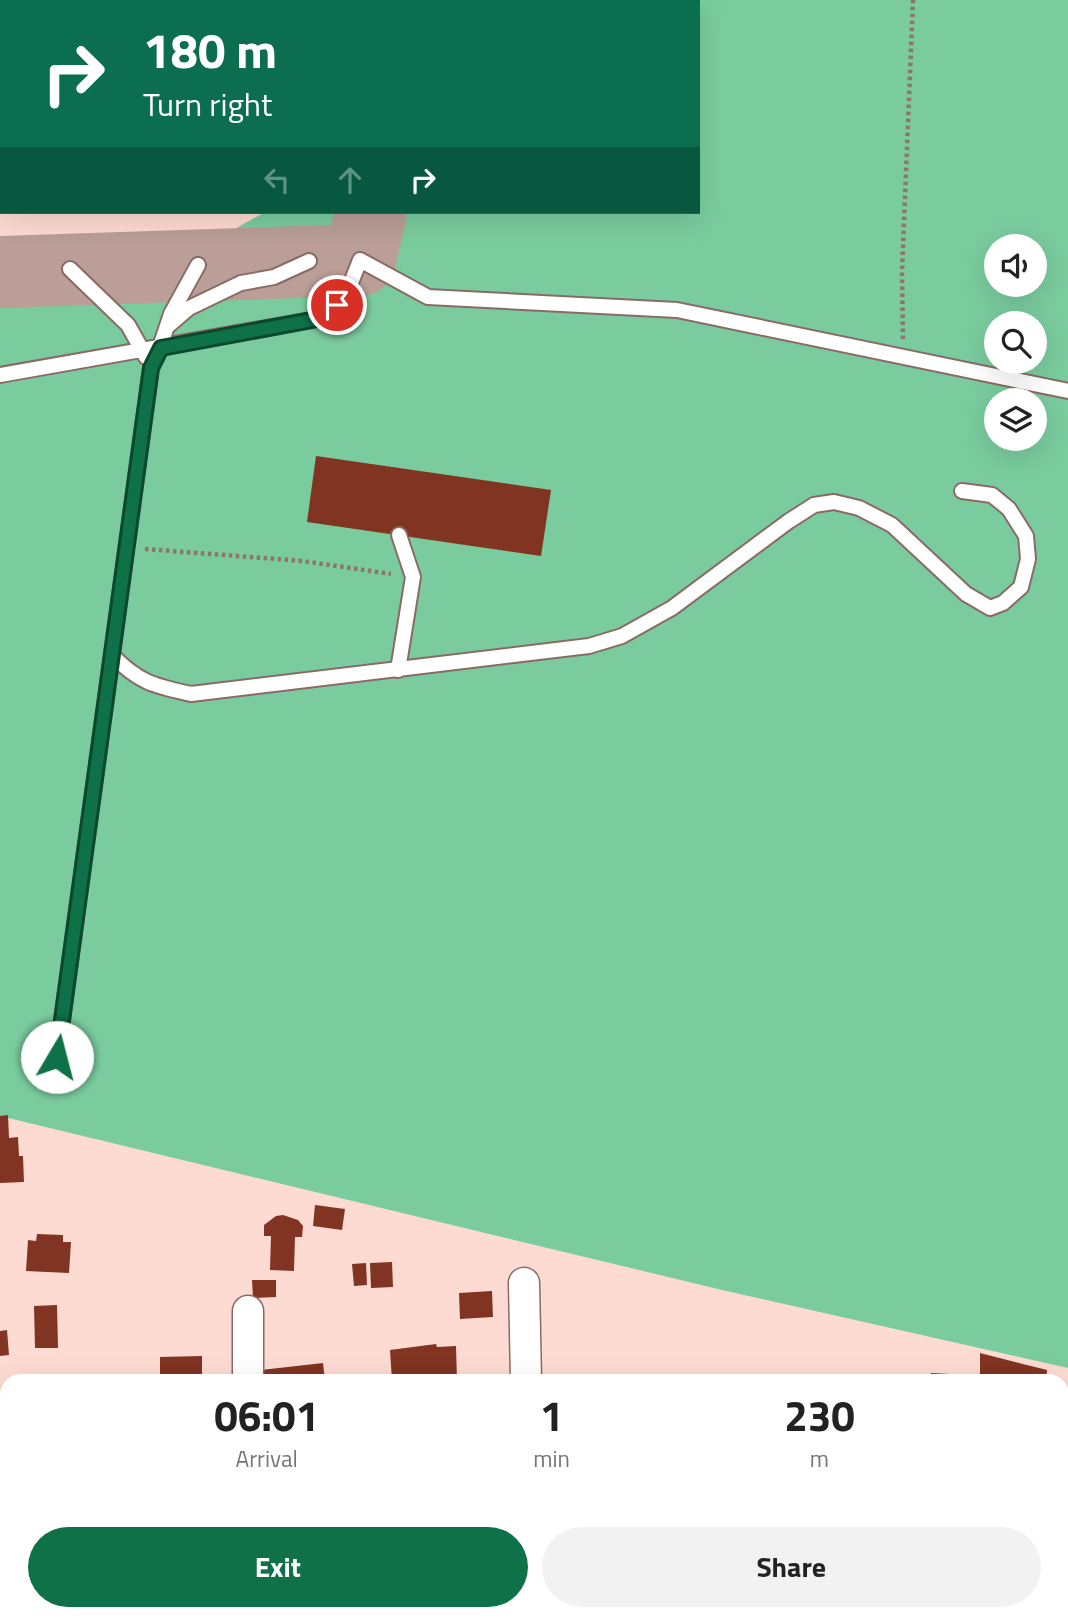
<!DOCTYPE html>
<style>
:root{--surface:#fff;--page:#f2f2f2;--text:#222;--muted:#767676;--accent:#0f7147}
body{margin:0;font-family:"Titillium Web",sans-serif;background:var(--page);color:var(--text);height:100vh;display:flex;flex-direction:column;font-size:26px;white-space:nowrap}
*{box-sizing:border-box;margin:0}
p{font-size:23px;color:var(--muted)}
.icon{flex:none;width:38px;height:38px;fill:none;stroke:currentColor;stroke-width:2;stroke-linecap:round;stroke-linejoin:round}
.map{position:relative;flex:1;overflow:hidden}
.panel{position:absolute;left:0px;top:1374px;width:1069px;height:247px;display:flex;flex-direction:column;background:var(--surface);border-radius:21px 21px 0 0;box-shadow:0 7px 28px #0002}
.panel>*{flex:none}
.guide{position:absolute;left:0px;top:0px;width:700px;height:214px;box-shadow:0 7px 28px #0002;background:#0b6e4f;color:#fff;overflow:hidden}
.fabs{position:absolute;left:984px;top:234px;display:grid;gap:14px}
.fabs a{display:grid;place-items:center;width:63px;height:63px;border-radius:50%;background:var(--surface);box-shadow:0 7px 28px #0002;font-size:35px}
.pin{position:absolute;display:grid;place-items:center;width:60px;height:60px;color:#fff;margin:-30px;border:4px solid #fff;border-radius:50%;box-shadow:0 2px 7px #0007}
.me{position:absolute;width:77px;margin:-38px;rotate:8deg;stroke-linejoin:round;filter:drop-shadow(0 0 5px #0008)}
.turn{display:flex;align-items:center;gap:24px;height:147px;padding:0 28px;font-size:32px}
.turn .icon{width:91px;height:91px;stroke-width:2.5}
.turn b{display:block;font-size:49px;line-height:60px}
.lanes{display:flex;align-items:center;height:66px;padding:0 28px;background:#0003;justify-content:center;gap:35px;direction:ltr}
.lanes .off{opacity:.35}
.eta{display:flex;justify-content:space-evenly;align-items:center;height:119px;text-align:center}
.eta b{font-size:42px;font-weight:700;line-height:49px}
.action{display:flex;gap:14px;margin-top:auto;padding:14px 28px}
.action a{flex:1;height:80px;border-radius:42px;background:var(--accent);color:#fff;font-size:28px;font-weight:700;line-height:80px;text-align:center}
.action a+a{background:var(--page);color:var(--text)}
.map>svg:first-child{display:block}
</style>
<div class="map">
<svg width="1068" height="1619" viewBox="0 0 1068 1619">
<rect width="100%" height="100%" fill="#fedbd2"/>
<path fill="#7acc9e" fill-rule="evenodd" d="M363 0H1068V1368L722 1290 0 1116V242L195 235 231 231 265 212H698V2H363ZM996 247H1034V285H996ZM996 324H1034V362H996ZM996 401H1034V439H996Z"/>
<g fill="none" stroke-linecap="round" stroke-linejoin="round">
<g stroke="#ba9e97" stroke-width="72">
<path d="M420 2V0"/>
<path d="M0 272 360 260 371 212"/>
</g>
</g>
<g fill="#803421">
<path d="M316 456 551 490 541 556 307 522Z"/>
<path d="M8 1115 9 1138 18 1137 19 1156H23L24 1182 0 1183V1116Z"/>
<path d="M315 1205 345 1209 342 1230 313 1226Z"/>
<path d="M283 1215 298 1220 303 1226 302 1237H295L294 1271 270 1270 271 1236H264V1225L276 1216Z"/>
<path d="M37 1234 63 1235V1242H71L69 1273 26 1271 28 1240 36 1241Z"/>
<path d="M392 1262 393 1287 371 1288 370 1263Z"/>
<path d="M366 1263 367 1285 354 1286 352 1264Z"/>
<path d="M252 1280H276V1297L253 1298Z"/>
<path d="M492 1291 493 1317 460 1319 459 1293Z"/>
<path d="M57 1305 58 1348H35L34 1306Z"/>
<path d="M7 1330 9 1355 0 1356V1331Z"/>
<path d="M436 1344 437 1347 456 1346 457 1381H392L390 1350Z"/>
<path d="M980 1353 1047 1370 1046 1381H980Z"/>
<path d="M202 1356V1381H160V1357Z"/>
<path d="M323 1363 325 1381H263L261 1370Z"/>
<path d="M931 1373 950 1374V1381H931Z"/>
<path d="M7 1493V1516L0 1517V1494Z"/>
<rect x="0" y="1536" width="7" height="13"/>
<path d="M336 1614H358V1619H337Z"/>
<rect x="924" y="1614" width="36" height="5"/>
</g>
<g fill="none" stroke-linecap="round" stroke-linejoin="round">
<g stroke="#8a6b63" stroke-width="18">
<g id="service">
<path d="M70 269 128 325 146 357"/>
<path d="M168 326 189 308 241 283 274 277 309 261"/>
<path d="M158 353 171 314 198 265"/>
<path d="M0 375 328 317 347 293 360 260 428 297 677 310 1068 391"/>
<path d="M112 655C139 683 155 686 191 694L589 646 622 636 672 608 789 521 814 505 834 502 859 508 892 525 966 594 990 608 1003 603 1021 587 1028 559 1026 536 1009 509 992 495 962 491"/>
<path d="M398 670 413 577 399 535"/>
<path d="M57 1057 151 368"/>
</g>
</g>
<g stroke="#8a6b63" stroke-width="33">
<g id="minor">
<path d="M524 1283 526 1381"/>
<path d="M248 1311V1381"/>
<path d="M250 1614V1619"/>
<path d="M531 1614V1619"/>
</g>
</g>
<g stroke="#8c756f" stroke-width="4.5" stroke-dasharray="3.5 3.5" stroke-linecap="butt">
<path d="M903 339 902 272 913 0"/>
<path d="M145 549 303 561 391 574"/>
</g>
<use href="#service" stroke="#fff" stroke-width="14"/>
<use href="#minor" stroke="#fff" stroke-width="30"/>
</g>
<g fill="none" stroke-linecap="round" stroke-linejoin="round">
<g stroke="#0a492e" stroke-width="18">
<path id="route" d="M57 1057 151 368 161 348 328 317 337 305"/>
</g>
<use href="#route" stroke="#0f7147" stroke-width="12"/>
</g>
</svg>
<div class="fabs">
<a><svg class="icon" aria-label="sound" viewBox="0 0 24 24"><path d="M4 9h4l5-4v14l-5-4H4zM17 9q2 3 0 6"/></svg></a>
<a><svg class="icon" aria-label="search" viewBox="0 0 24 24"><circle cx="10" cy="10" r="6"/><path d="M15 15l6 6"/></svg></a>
<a><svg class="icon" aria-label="layers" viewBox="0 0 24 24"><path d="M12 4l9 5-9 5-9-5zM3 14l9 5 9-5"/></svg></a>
</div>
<div class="pin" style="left:337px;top:305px;background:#d93025"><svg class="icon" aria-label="arrive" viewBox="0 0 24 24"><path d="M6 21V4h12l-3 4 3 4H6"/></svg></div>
<svg class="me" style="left:57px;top:1057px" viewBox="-20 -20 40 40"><circle r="19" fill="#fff"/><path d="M0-13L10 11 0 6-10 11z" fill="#0f7147"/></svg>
<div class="guide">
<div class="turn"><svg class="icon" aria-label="right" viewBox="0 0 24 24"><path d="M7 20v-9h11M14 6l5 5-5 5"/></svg><div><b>180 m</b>Turn right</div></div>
<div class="lanes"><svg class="icon off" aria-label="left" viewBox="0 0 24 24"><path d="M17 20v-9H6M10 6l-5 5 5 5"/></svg><svg class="icon off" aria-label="ahead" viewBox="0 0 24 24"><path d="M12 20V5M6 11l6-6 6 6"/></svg><svg class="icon" aria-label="right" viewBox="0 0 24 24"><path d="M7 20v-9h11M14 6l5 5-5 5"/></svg></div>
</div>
<section class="panel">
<div class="eta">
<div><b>06:01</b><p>Arrival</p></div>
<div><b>1</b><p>min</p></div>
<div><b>230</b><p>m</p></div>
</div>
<div class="action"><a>Exit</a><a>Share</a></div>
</section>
</div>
